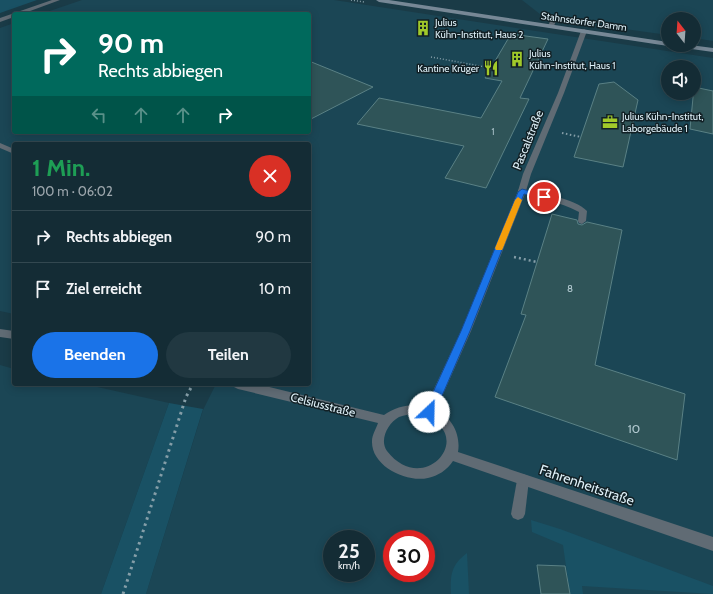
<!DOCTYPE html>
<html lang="de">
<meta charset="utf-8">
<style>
:root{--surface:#142c35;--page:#213841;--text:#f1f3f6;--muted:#9da7ad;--line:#334850;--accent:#1a73e8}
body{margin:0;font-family:Cabin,sans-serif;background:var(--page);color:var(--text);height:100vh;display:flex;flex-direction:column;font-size:15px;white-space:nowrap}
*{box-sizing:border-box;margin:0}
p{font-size:13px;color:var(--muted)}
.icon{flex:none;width:22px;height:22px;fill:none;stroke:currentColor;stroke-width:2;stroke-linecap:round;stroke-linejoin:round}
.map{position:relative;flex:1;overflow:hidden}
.side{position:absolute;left:12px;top:142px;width:299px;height:244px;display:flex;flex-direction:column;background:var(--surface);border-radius:4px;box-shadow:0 2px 10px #0003,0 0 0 1px var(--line)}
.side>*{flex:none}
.banner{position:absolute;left:12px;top:12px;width:299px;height:122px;border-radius:4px;box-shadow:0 2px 10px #0003,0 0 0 1px var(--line);background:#00695c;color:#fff;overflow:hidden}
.needle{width:26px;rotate:343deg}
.controls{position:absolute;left:661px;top:12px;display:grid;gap:8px}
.controls a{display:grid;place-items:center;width:40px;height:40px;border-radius:50%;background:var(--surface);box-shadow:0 2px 10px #0003,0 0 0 1px var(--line);font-size:20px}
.speed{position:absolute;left:323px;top:530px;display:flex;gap:8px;font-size:20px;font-weight:700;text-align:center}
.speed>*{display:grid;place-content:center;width:52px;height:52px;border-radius:50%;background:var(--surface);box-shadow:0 2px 10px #0003,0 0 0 1px var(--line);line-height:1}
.speed small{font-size:10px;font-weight:400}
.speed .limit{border:6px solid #d22;background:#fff;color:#111}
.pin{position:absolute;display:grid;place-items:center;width:34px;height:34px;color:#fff;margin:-17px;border:2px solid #fff;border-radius:50%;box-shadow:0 1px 4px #0007}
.me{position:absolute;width:44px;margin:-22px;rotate:24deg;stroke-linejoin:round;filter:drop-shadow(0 0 3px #0008)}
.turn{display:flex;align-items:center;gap:14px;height:84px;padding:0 20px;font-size:18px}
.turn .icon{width:52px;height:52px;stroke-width:2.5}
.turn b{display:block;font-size:28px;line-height:34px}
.lanes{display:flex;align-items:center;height:38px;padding:0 20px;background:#0003;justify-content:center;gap:20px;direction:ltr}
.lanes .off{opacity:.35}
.round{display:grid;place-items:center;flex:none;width:42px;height:42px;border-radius:21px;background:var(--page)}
.summary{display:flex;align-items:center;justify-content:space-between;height:68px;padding:0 20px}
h1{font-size:24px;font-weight:700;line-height:30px;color:#1e9e55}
.button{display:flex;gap:8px;margin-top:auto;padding:8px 20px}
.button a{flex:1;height:46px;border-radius:24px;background:var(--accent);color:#fff;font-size:16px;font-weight:700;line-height:46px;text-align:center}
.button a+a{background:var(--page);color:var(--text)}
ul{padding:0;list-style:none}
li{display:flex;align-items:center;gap:12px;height:52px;padding:0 20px;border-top:1px solid var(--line)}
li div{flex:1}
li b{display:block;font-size:15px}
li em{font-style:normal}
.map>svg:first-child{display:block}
</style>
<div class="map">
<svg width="713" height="594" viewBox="0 0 713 594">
<rect width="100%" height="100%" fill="#1a3b47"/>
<g fill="#1b4655" fill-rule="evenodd">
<path d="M82 0H334L713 58V594H146L203 410 216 384H309V144H14V314L0 311V28L14 23V132H309V14H41ZM668 67H694V93H668ZM332 539H366V573H332ZM392 539H426V573H392Z"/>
<path d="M522 0H713V41L694 38V19H668V35L545 18Z"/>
<path d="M0 365 14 369V384H84L169 403 101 594H0Z"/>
</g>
<g fill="#195164">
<path d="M0 0H37L0 13Z"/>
<path d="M169 403 203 409 146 594H101Z"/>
<path d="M531 520 560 529 713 586V594L582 586 583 594H570L563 545 532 532Z"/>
<path d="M467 553 469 594H451C450 575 451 565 467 553Z"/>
</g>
<g fill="#2f5458" stroke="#5a8185">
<path d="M511 34 548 39 520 98 529 99 486 188 445 178 464 146 357 124 379 98 481 118 502 81 485 78Z"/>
<path d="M309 61 373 87 309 120Z"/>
<path d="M614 82 638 100 623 167 574 157 599 84Z"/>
<path d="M694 87 713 91V134L690 129Z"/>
<path d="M552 214 577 220 578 224 582 225 587 222 622 230 595 365 685 394 677 460 495 397 526 315 521 314Z"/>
<path d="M537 565 565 566 570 594H541Z"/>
</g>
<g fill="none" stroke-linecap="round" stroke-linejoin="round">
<g stroke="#859ea8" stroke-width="1.5" stroke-dasharray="1 2" stroke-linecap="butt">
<path d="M351 0 364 2"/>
<path d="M431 57 491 68"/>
</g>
<path stroke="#859ea8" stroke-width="2" stroke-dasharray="1.5 2.5" stroke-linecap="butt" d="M562 133 581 137"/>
<path stroke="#859ea8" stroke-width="2.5" stroke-dasharray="2 3" stroke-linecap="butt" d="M514 257 537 262"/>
<path stroke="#859ea8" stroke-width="3" stroke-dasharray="2.5 4" stroke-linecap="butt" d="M123 594 186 397 193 384"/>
<g fill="#606b74" fill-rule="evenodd">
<path d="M552 17 557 18 554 26 551 28 548 26Z"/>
<path d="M0 143 14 149V154L0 148Z"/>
<path d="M519 189H522C539 193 575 198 587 211L586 221 582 224 579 223 578 221 579 212C560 202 540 198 519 193L518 191Z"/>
<path d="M523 474 528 476 529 480 525 514 523 518 518 520 513 518 511 514 517 480 518 476Z"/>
</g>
<g fill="#606b74" fill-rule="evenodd">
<path d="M52 0H60L22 14H14V17L0 22V18Z"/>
<path d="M584 29 587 31 564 93 531 174 526 191 471 331 436 410C452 417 461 435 458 452L713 537V551L453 461C447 470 438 476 428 478 406 483 371 466 372 441 372 435 376 429 378 423L238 389 234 387 232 384H257L384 415C396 406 412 403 426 406L461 331 518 191 523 174 558 93 581 31ZM417 414C482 430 425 500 387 451 379 440 388 423 399 417 404 415 411 414 417 414Z"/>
<path d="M0 329 14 331V339L0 337Z"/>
</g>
<g fill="#778896" fill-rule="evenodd">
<path d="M376 0H389L668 42V45H670L668 46 379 2Z"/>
<path d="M674 45H690L713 48V52L677 47Z"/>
</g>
</g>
<path fill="#1a73e8" stroke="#114b97" d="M522 189 546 195 548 197 544 199 524 194 470 331 435 412 433 415 429 417 425 415 424 412 461 331 518 192Z"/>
<path fill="#f59e0b" d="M518 197 522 200 503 248 502 250H496L495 248 515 200Z"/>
<defs>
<g id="building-bare" transform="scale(1.2)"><path d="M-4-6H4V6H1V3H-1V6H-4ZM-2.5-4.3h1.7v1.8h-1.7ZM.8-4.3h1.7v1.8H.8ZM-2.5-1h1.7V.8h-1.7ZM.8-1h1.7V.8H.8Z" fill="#a1c92a" stroke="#122025" stroke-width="2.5" paint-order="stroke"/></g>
<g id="restaurant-bare" transform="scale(1.2)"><path d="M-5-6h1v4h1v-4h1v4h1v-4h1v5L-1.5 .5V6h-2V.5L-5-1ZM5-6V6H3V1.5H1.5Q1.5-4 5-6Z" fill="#a1c92a" stroke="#122025" stroke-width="2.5" paint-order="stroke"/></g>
<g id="office-bare" transform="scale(1.2)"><path d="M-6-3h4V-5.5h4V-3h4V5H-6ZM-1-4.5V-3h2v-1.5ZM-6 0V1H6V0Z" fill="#a1c92a" stroke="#122025" stroke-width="2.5" paint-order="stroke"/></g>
</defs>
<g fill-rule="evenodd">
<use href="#building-bare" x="423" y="28"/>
<use href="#building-bare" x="517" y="59"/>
<use href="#restaurant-bare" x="491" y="68"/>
<use href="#office-bare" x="610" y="122"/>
</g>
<g text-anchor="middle" stroke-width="3" stroke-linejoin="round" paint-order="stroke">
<g font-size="9" fill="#b2c9d0">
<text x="493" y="135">1</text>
</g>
<g font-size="10" fill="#def0f8" stroke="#122025">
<text transform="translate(584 21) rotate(8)" y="4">Stahnsdorfer Damm</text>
</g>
<g font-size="10" fill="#def0f8" stroke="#122025" text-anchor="start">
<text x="435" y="26">Julius<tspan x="435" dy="12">Kühn-Institut, Haus 2</tspan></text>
<text x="529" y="57">Julius<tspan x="529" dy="12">Kühn-Institut, Haus 1</tspan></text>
<text x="479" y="72" text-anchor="end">Kantine Krüger</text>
<text x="622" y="120">Julius Kühn-Institut,<tspan x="622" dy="12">Laborgebäude 1</tspan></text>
</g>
<g font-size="10" fill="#b2c9d0">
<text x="570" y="292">8</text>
</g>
<g font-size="12" fill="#def0f8" stroke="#122025">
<text transform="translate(528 140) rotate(-68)" y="4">Pascalstraße</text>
<text transform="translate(323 405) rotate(14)" y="4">Celsiusstraße</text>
</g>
<g font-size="12" fill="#b2c9d0">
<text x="634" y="433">10</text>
</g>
<g font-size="14" fill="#def0f8" stroke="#122025">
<text transform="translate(587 485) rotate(19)" y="5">Fahrenheitstraße</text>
</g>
</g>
</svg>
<div class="controls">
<a><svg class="needle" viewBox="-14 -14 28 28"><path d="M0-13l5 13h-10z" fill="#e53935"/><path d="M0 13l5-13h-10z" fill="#9da7ad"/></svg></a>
<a><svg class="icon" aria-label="sound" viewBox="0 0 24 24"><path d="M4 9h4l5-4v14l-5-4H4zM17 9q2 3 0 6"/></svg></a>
</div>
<div class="speed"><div>25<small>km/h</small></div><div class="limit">30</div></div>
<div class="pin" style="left:544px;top:197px;background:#d93025"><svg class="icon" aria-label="arrive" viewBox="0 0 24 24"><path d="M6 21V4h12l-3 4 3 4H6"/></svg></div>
<svg class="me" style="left:429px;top:412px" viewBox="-20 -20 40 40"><circle r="19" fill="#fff"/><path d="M0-13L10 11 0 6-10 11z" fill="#1a73e8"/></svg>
<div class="banner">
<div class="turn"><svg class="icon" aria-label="right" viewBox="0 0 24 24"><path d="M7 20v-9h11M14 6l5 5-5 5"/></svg><div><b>90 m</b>Rechts abbiegen</div></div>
<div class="lanes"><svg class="icon off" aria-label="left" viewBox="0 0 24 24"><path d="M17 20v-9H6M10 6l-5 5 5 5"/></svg><svg class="icon off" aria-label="ahead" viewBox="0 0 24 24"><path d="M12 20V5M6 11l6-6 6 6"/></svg><svg class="icon off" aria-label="ahead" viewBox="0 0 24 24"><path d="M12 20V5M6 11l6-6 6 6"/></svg><svg class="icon" aria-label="right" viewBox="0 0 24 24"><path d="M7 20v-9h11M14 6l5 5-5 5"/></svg></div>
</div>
<section class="side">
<div class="summary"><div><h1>1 Min.</h1><p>100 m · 06:02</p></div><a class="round" style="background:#d93025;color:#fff"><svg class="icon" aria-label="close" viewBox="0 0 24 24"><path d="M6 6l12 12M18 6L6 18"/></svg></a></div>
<ul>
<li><svg class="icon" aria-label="right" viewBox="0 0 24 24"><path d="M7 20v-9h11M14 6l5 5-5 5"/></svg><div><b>Rechts abbiegen</b></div><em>90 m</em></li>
<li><svg class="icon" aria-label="arrive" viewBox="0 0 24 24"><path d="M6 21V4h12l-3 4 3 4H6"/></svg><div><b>Ziel erreicht</b></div><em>10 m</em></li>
</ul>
<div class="button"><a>Beenden</a><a>Teilen</a></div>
</section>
</div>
